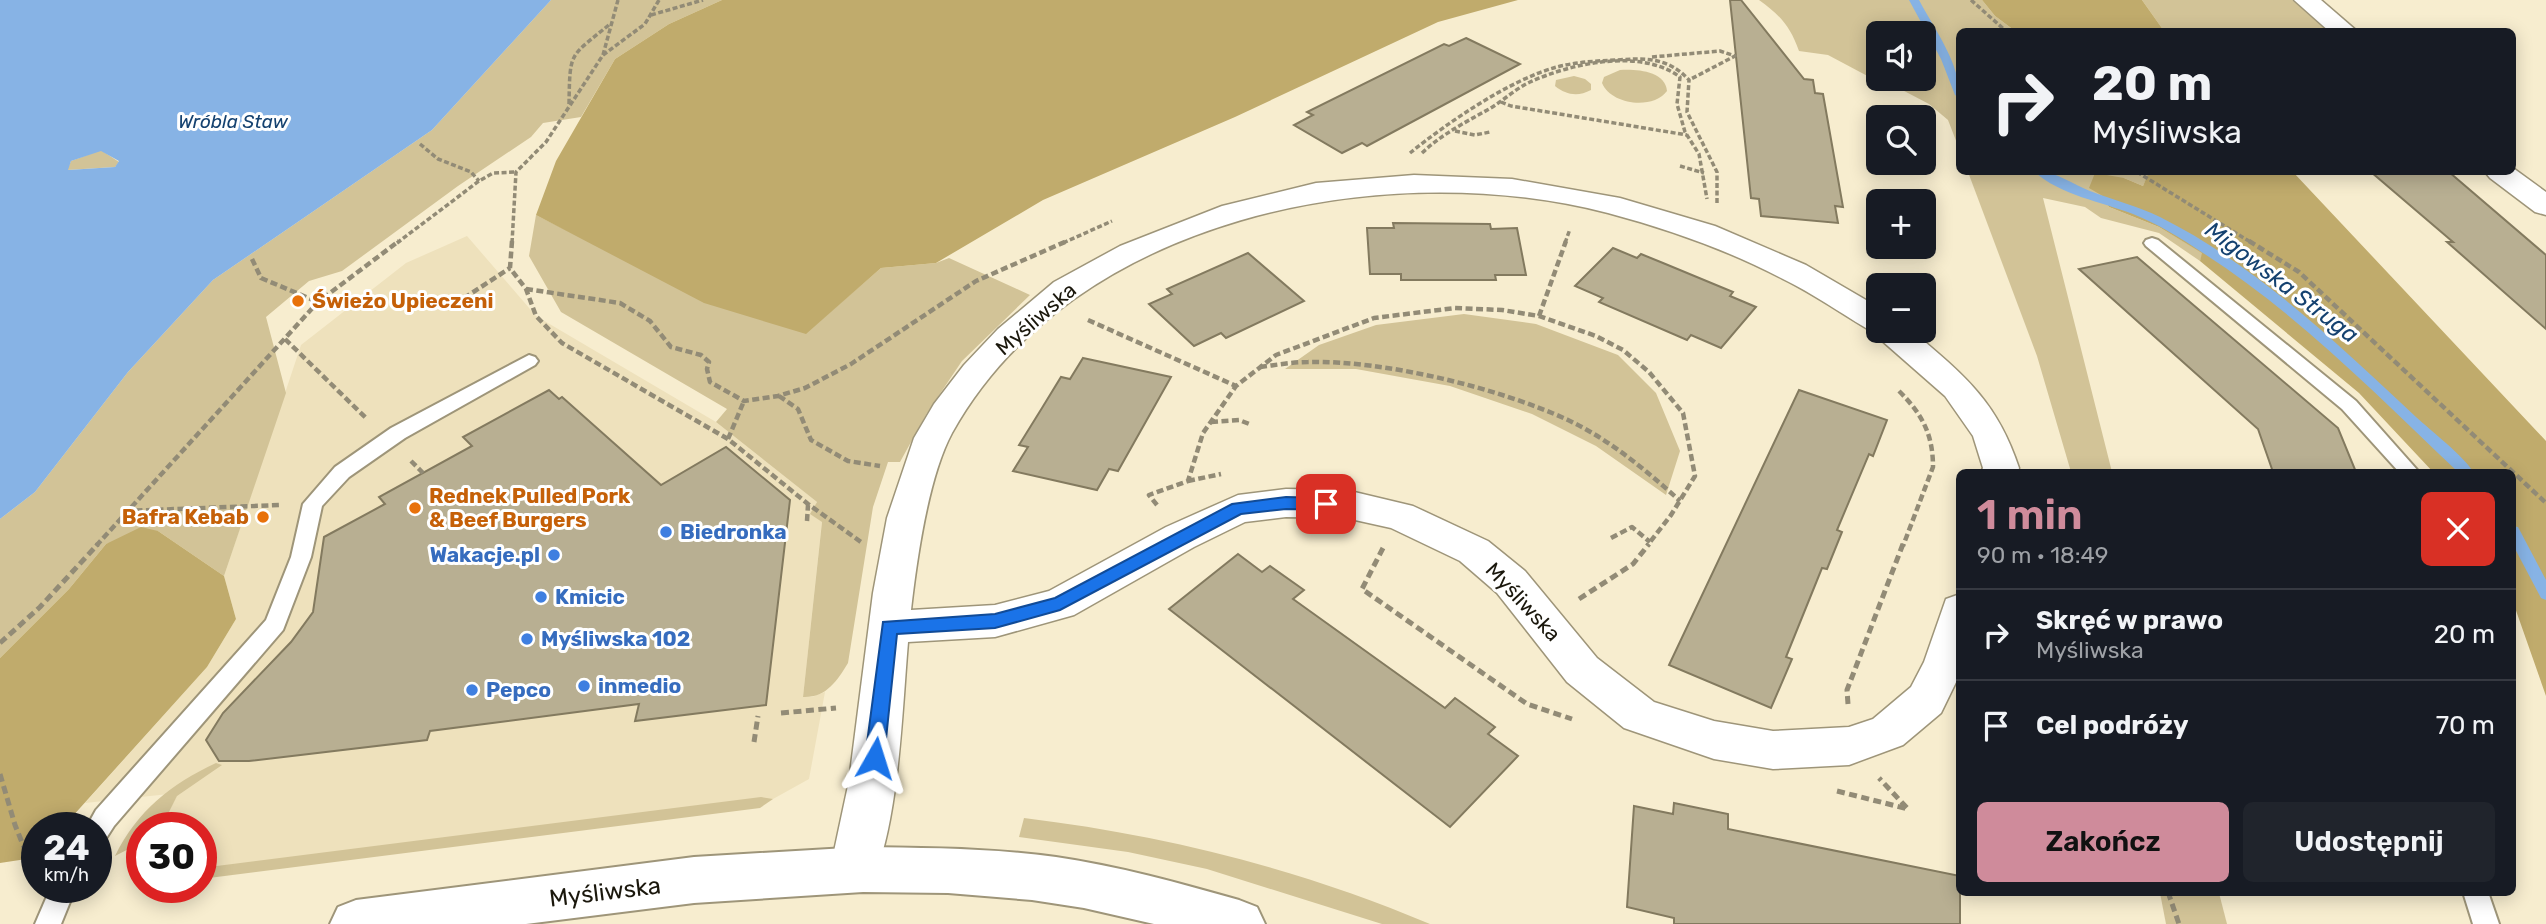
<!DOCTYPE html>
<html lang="pl">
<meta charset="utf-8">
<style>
:root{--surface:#171b24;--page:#20242c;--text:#f1f3f6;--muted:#9ea1a6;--line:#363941;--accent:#cf8b9b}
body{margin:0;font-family:Rubik,sans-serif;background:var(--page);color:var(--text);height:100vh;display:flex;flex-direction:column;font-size:26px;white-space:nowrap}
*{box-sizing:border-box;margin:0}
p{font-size:23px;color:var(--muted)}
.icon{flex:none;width:38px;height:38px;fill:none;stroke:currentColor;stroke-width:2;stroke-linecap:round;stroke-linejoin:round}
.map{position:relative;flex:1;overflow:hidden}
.drawer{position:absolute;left:1956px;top:469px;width:560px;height:427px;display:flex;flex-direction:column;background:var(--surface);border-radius:10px;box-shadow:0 4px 18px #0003}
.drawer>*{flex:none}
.guide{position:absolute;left:1956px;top:28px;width:560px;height:147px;border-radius:10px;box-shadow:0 4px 18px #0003;background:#171b24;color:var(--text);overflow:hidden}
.controls{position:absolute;left:1866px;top:21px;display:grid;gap:14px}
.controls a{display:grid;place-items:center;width:70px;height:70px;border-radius:10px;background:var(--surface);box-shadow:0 4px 18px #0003;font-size:35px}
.speed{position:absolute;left:21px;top:812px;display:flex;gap:14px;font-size:35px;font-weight:700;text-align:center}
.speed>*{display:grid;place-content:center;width:91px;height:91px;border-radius:50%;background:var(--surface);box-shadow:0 4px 18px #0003;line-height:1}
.speed small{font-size:18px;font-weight:400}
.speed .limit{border:10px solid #d22;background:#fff;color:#111}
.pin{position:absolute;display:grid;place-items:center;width:60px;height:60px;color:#fff;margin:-30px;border-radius:14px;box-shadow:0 4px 10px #0006}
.me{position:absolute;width:77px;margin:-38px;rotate:6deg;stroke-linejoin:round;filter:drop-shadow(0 0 5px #0008)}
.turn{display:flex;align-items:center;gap:24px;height:147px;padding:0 21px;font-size:32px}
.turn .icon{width:91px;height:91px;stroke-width:2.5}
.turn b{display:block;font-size:49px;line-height:60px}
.round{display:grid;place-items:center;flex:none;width:74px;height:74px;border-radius:10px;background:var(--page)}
.head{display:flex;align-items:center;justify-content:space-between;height:119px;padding:0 21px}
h1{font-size:42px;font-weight:600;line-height:52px;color:var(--accent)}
.cta{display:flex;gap:14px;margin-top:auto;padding:14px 21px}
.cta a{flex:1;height:80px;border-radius:10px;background:var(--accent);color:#111;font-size:28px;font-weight:600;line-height:80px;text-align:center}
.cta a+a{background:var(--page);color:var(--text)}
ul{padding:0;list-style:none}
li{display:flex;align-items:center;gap:21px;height:91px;padding:0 21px;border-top:2px solid var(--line)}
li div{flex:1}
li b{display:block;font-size:26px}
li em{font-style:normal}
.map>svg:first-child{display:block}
</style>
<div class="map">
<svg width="2546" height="924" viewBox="0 0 2546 924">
<rect width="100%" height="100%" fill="#f7edcf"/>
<path fill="#eee1bc" d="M467 236 536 316 716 422 817 502 811 514 822 521 803 697H812L825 692 809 779 773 799 201 872V828H161L178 793 85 803 207 667 236 619 224 576 301 345 406 263Z"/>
<g fill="#d2c397" fill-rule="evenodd">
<path d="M551 0H722L669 24 615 59 581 117 543 123 531 137 458 186 342 271 309 281 266 317 286 393 224 576 158 531 106 544 69 589 0 658V519L35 492 128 372 213 280 432 130Z"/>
<path d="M1759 0H1982L1995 16 2015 31 1960 32V151L1948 120 1929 104 1887 82 1875 80 1828 55 1799 51C1790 26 1780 15 1759 0ZM1878 33H1923V79H1878Z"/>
<path d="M2142 0H2292L2333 31H2164Z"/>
<path d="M1620 70C1637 69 1665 71 1667 91 1653 110 1611 105 1602 83L1604 77Z"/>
<path d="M1574 76 1585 79 1591 84V90C1578 97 1566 95 1555 86L1556 80Z"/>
<path d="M101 150 119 162 115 167 67 170 71 161Z"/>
<path d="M1968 172H2147L2149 173 2143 186 2124 178 2101 195 2109 207 2159 227 2203 253 2200 261 2159 233 2101 218 2085 207 2043 198 2112 472H2071L2037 356Z"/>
<path d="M536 215 614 254 806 333 881 268 936 263 949 258 1030 295 962 361 927 413 900 462H888L873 507 848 663C837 681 826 698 803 697L822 522 810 514 817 502 716 422 727 409 561 312 529 256Z"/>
<path d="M1464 314 1536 324 1618 355 1656 393 1680 451 1666 495 1596 446 1532 414 1450 386 1356 369H1285L1319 345 1376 325Z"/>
<path d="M216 763 222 765 177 796 161 828H142V842L115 856C137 811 171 784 216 763Z"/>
<path d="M761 797 773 799 760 808 201 879V868Z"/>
<path d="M1024 818C1164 835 1300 869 1430 924H1382L1207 869 1128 852 1019 837Z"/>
<path d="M2160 893H2219L2227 924H2166Z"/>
</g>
<g fill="#c0ab6c">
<path d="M722 0H1518L1438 22 1235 117 1043 200 936 263 881 268 806 334 704 303 536 215 556 161 615 59 669 24Z"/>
<path d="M1982 0H2142L2164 31H2015L1995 16Z"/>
<path d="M2147 172H2293L2546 441V696L2513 602V472H2433L2359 393 2200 261 2202 253 2159 227 2109 207 2101 195 2089 188 2095 173 2124 178 2143 186 2148 174Z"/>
<path d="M141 527 158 531 224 576 236 619 207 667 62 828H37V854L33 858 0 863V658L69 589 106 544Z"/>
</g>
<path fill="#87b3e5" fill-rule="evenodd" d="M0 0H551L432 130 213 280 128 372 35 492 0 519ZM101 151 119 161 115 167 68 170 71 161Z"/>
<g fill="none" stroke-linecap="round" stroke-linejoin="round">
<g fill="#87b3e5" fill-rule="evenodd">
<path d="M1909 0H1919C1935 30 1960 63 1960 98L1955 95 1941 59Z"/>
<path d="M2035 172C2054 170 2072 184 2090 191 2113 200 2137 206 2160 217 2256 265 2338 344 2416 417 2430 430 2465 457 2473 472H2458C2377 395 2297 313 2203 253 2181 238 2158 224 2133 214 2102 202 2060 195 2035 172Z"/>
<path d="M2513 526 2518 527 2546 580V600L2541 598 2513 545Z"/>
</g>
</g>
<g fill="#b8af92" stroke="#837a5f" stroke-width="2">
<path d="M1730 0H1741L1804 79 1813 80 1815 93 1823 94 1843 207 1835 206 1838 223 1761 216 1759 199 1751 198Z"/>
<path d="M1466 38 1520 64 1367 146 1362 143 1342 153 1294 125 1313 115 1307 112 1444 44 1449 46Z"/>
<path d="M2371 172H2449L2546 255V329L2447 242H2453Z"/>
<path d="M1393 223 1490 224 1491 229 1517 228 1526 275H1495L1496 280H1401V274H1370L1367 228H1394Z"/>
<path d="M1613 248 1637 258 1641 254 1663 263 1733 292 1730 296 1756 307 1721 348 1691 335 1687 340 1599 302 1603 298 1575 286Z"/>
<path d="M1248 253 1304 301 1226 338 1221 333 1194 346 1149 304 1172 294 1167 289Z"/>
<path d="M2137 257 2338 428 2356 472H2273L2258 429 2079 269Z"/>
<path d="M1083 358 1171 377 1118 471 1109 469 1097 490 1013 471 1028 447 1019 445 1042 408 1061 377 1070 379Z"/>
<path d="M549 390 559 399 562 397 661 485 726 447 790 500 766 705 635 721 639 704 430 731 427 740 249 761H219L206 740 223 713 291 642 313 612 324 537 385 504 379 497 472 446 463 437Z"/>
<path d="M1799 390 1887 420 1873 456 1869 454 1837 530 1842 532 1827 569 1822 568 1786 657 1792 659 1771 708 1669 665Z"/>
<path d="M1238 554 1262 572 1270 566 1304 590 1293 599 1445 708 1455 698 1495 727 1488 734 1518 756 1450 827 1169 609Z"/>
<path d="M1674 803 1728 814V829L1960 876V924H1674V918L1627 907 1634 806 1673 814Z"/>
</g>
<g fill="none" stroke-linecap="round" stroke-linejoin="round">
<g stroke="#9e9579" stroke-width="4">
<g id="lane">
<path d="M2152 238 2158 240 2356 401 2419 472H2399L2342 409 2146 246 2144 243 2146 240Z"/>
<path d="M529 355 535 357 538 361 535 365 405 438 349 477 322 506 311 557 283 630 114 826 105 840 96 843V828H86L96 810 266 620 291 557 303 504 335 467 391 428Z"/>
<path d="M51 887H76L61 924H35Z"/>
<path d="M2463 892H2488L2499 924H2473Z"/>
</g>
</g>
<g stroke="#9e9579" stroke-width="3">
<g id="street">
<path d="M2294 0H2321L2358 32H2330Z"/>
<path d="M2513 168 2546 192V215L2535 212 2490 178 2485 172H2513Z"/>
<path d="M1414 175 1512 179 1620 198 1715 226 1806 265 1878 307V331H1912C1964 375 1997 401 2019 468L2018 472H1981L1983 468 1973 436 1945 396 1880 339 1875 331 1866 328C1839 312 1812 293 1783 279 1728 250 1668 229 1608 213 1384 155 1072 217 952 433 928 478 917 558 911 610L995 605 1049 591 1166 527 1238 495 1286 489 1346 490 1413 506 1488 541 1525 571 1597 658 1654 702 1714 721 1773 731 1849 727 1873 719 1911 687 1924 662 1946 599 1960 594V674L1941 713 1903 745 1849 765 1773 769 1714 759 1624 728 1567 682 1497 593 1460 561 1391 528 1346 518 1286 517 1245 522 1194 547 1074 615 995 637 908 642C902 712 899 823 871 885L854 892 837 885 830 870 849 781 873 593 887 518 914 438 934 404 964 365 998 329 1054 282 1120 246 1222 206 1316 183Z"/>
</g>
</g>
<g stroke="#9e9579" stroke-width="4">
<path id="secondary" d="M863 847C928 848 992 848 1056 857 1118 866 1179 883 1239 900L1257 907 1265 924H1154L1084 908 1032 900 948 893 863 892 694 903 526 924H330L338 907 356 900 694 857Z"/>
</g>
<g stroke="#928b76" stroke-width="3.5" stroke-dasharray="5 2.5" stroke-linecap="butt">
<path d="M1971 0 2007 32"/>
<path d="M651 15 703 0"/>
<path d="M603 55 645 24 659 0"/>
<path d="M1652 57 1720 51 1735 56 1689 80"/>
<path d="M1501 102 1511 106 1687 135"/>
<path d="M569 104C570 50 569 58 610 24"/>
<path d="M1455 131 1475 135 1490 132"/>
<path d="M420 144 438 159 471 172 479 181"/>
<path d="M1410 153C1447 123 1511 79 1557 67 1576 62 1596 61 1616 60 1645 58 1668 57 1689 80L1687 112 1717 172V203"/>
<path d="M1422 153C1442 134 1466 122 1489 109 1503 101 1515 89 1530 82 1572 63 1641 48 1680 77L1677 104 1685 132 1699 154 1707 199"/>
<path d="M1680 166 1704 173"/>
<path d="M2137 172 2252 243"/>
<path d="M397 243 479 181 493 173 516 172"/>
<path d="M512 243 516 172 546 142 603 55 618 0"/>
<path d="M1063 243 1112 221"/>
<path d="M1565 243 1570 229"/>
</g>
<g stroke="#928b76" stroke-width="4.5" stroke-dasharray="7 3.5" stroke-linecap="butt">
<path d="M512 241 510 268 526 289 536 316 562 343 728 439 808 504 861 542"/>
<path d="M2249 241 2299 272 2546 503"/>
<path d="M252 259 261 278 318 302"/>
<path d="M526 289 620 303 650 321 671 347 701 355 709 362 707 369 710 382 744 401 778 396 805 388 851 364 976 281 1067 241"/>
<path d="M455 304 510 268"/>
<path d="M1539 316 1566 241"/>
<path d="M1088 320 1236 386"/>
<path d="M285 339 367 419"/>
<path d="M1260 367C1276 365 1292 362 1308 362 1384 360 1499 388 1568 420 1610 440 1646 470 1680 501"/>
<path d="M1899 391C1922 414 1933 434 1933 467L1903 546"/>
<path d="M779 396 798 409 811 440 848 461 880 466"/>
<path d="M1211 422 1239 420 1252 425"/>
<path d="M728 439 744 401"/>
<path d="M411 461 423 473"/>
<path d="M1188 481 1221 474"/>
<path d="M1157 505 1149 495 1188 481 1203 433 1236 386 1276 355 1374 318 1455 308 1502 310 1539 316 1596 336 1623 350 1649 372 1683 413 1695 476 1671 515 1647 546"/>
<path d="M125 511 280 505"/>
<path d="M807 521 808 505"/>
<path d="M1611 538 1632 527 1650 542"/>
<path d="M96 546 318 302 399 241"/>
</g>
<g stroke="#928b76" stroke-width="5" stroke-dasharray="8 4.5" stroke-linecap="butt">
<path d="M1383 548 1362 589 1527 704 1572 719"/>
<path d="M1579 599 1633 564 1649 544"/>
<path d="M0 643 40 607 98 544"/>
<path d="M1848 704 1847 690 1903 544"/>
<path d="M781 713 836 708"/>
<path d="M754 742 758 716"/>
<path d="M0 774 15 825 36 877"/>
<path d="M1837 791 1908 809 1879 778"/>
<path d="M2168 892 2179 924"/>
</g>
<use href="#lane" fill="#fff" fill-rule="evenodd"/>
<use href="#street" fill="#fff" fill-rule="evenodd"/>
<use href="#secondary" fill="#fff" fill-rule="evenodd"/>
</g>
<path fill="#1a73e8" stroke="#114b97" stroke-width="2" d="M1286 497 1326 498 1335 504 1326 510 1286 509 1241 514 1060 610 995 628 897 634 884 758 881 764 875 766 868 764 865 758 883 622 995 614 1055 598 1232 504Z"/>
<g fill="#e8710a" stroke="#fff" stroke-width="2.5">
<circle cx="298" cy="301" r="7"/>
<circle cx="415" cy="508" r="7"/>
<circle cx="263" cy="517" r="7"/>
</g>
<g fill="#3f7fe0" stroke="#fff" stroke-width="2.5">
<circle cx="666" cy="532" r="7"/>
<circle cx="554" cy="555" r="7"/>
<circle cx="541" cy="597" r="7"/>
<circle cx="527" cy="639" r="7"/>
<circle cx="584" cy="686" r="7"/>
<circle cx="472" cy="690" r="7"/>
</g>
<g text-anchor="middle" stroke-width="6" stroke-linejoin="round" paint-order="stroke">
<g font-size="19" font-style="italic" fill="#154270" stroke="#fff">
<text x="233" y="128">Wróbla Staw</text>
</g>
<g font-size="21" font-weight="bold" fill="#c56008" stroke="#fff" text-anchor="start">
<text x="312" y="308">Świeżo Upieczeni</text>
<text x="429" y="503">Rednek Pulled Pork<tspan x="429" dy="24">&amp; Beef Burgers</tspan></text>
<text x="249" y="524" text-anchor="end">Bafra Kebab</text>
</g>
<g font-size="21" fill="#1a170c" stroke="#fff">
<text transform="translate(1036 319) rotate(-41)" y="7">Myśliwska</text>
<text transform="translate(1523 602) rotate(47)" y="7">Myśliwska</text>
</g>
<g font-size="21" font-weight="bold" fill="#366cbe" stroke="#fff" text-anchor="start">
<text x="680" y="539">Biedronka</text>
<text x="540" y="562" text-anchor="end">Wakacje.pl</text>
<text x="555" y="604">Kmicic</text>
<text x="541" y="646">Myśliwska 102</text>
<text x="598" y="693">inmedio</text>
<text x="486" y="697">Pepco</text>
</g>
<g font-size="23" font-style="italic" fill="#154270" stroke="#fff">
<text transform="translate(2282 282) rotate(37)" y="8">Migowska Struga</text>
</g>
<g font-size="24" fill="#1a170c" stroke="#fff">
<text transform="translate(605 892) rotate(-7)" y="8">Myśliwska</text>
</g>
</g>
</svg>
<div class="controls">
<a><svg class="icon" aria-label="sound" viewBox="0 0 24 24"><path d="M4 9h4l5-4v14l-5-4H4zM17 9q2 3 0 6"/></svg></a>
<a><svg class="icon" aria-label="search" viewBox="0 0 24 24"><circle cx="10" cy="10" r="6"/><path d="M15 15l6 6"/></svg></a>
<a>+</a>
<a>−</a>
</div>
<div class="speed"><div>24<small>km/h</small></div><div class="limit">30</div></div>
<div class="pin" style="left:1326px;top:504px;background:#d93025"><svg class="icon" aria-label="arrive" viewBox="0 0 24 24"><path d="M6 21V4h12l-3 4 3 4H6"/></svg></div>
<svg class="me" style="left:875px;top:758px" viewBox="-20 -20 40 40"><path d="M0-17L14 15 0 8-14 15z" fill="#1a73e8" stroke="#fff" stroke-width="4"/></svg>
<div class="guide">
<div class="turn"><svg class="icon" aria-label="right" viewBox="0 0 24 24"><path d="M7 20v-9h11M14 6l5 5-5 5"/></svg><div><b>20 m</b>Myśliwska</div></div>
</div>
<section class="drawer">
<div class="head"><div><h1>1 min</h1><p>90 m · 18:49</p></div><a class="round" style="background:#d93025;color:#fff"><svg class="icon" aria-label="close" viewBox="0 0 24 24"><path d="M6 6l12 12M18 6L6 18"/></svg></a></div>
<ul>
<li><svg class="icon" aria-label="right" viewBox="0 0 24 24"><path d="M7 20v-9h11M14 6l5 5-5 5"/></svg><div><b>Skręć w prawo</b><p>Myśliwska</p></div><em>20 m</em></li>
<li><svg class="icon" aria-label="arrive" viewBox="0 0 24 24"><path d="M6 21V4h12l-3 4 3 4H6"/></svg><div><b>Cel podróży</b></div><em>70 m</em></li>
</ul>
<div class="cta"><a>Zakończ</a><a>Udostępnij</a></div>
</section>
</div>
